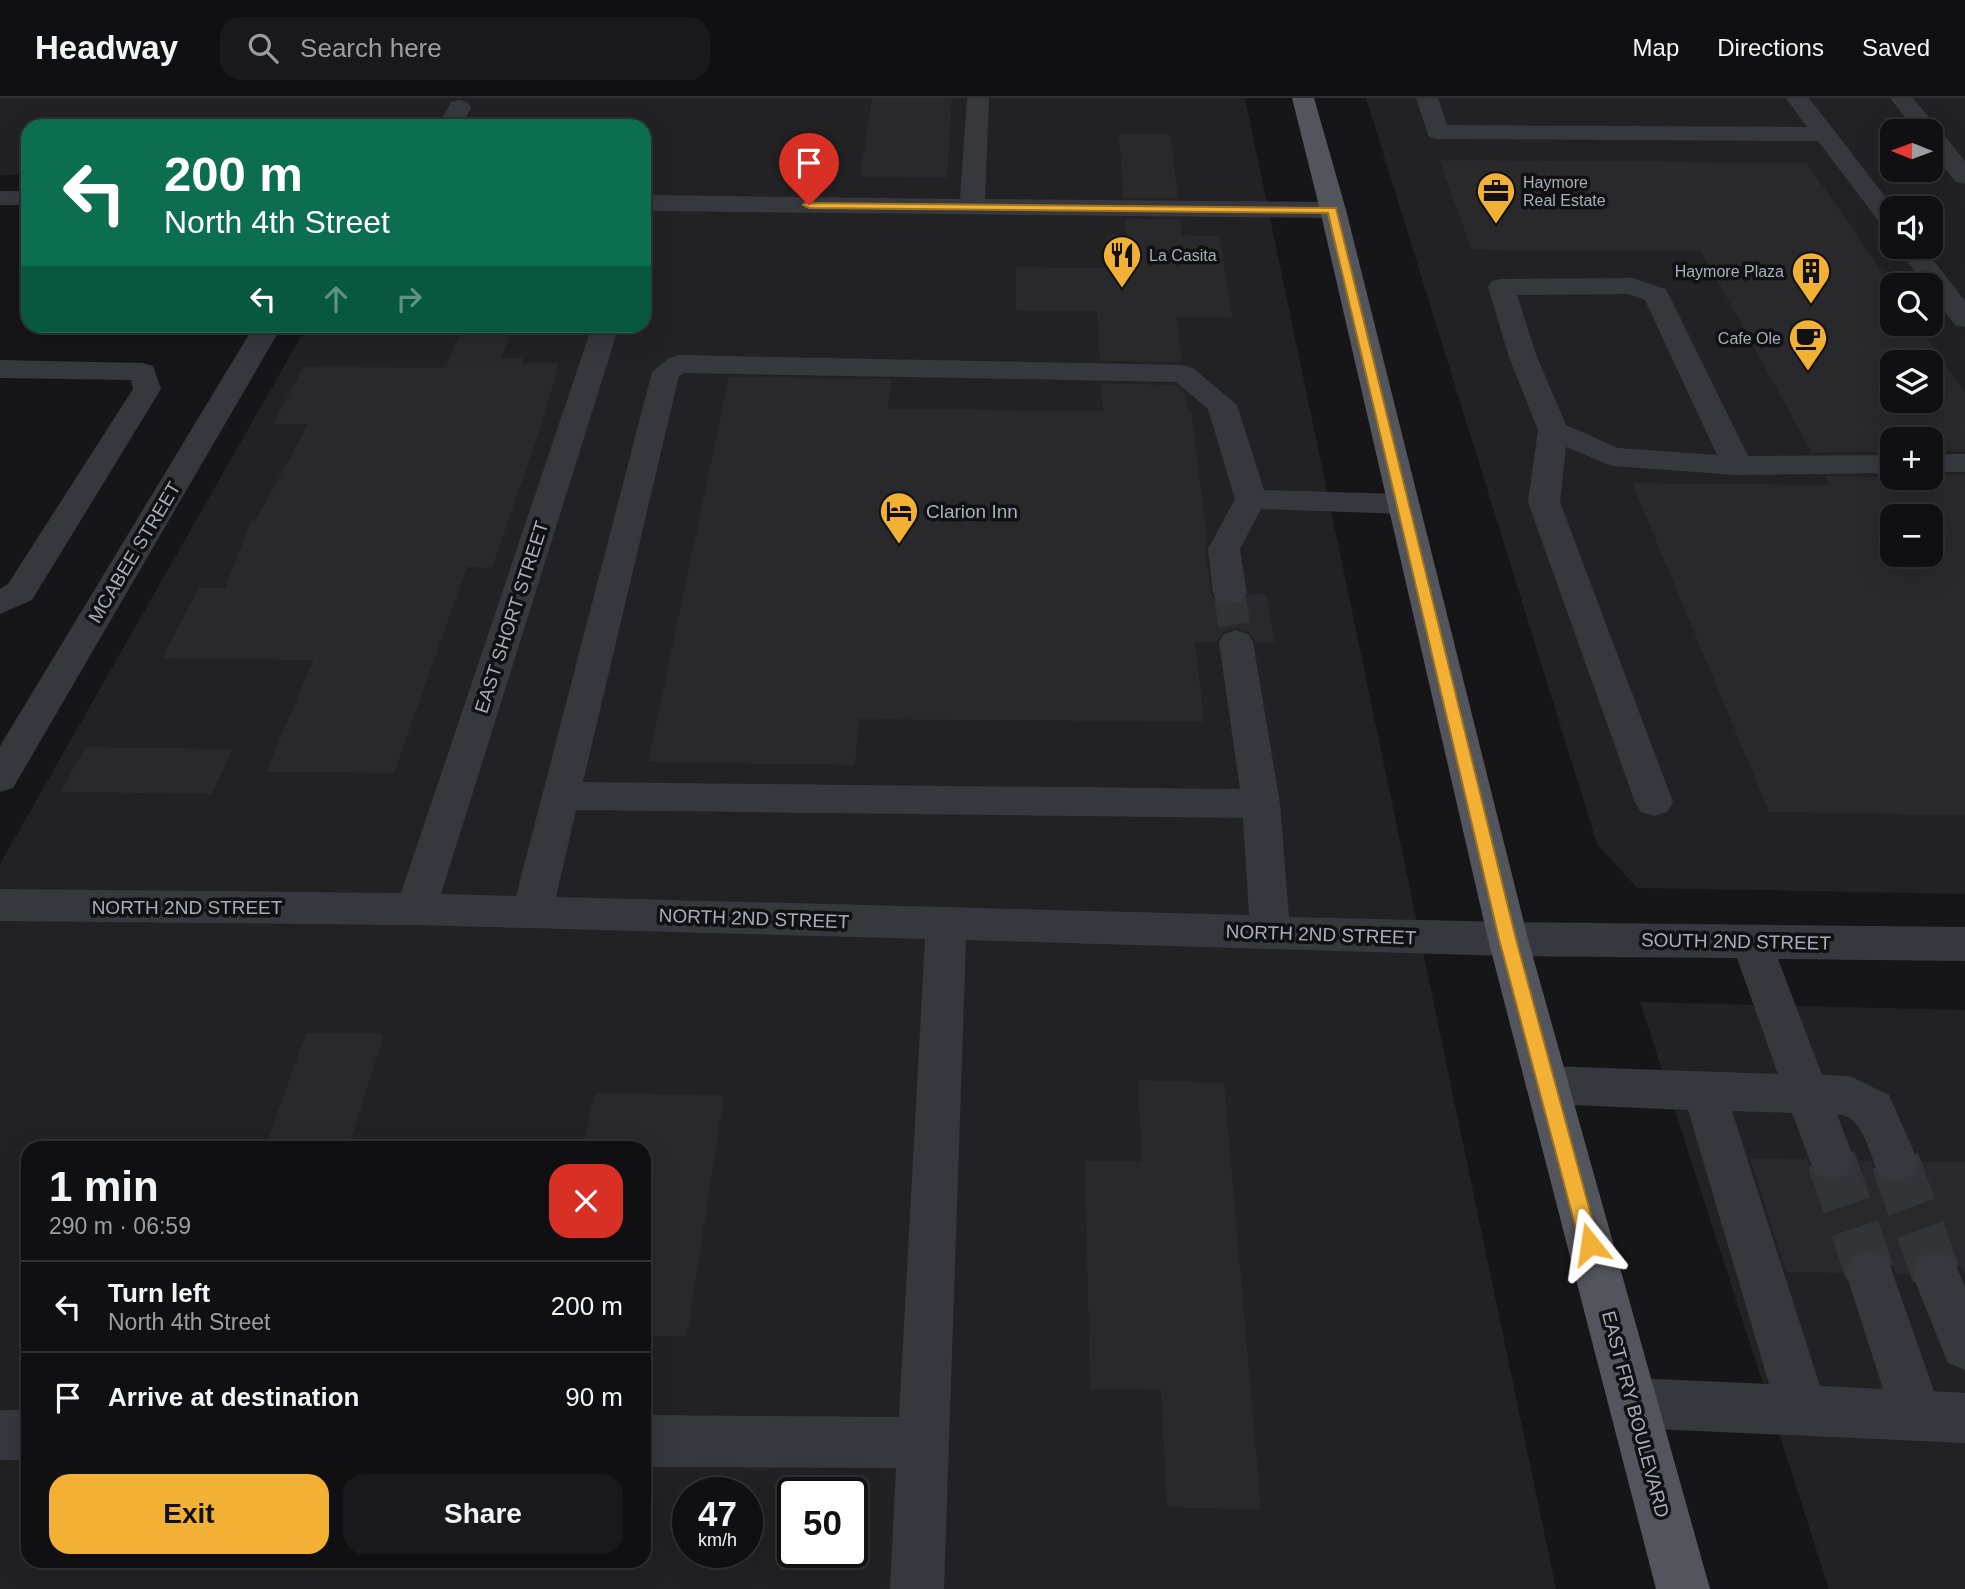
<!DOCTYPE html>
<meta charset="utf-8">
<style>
:root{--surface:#101012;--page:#19191b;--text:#f1f3f6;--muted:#9c9d9f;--line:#303032;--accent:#f2b134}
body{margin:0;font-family:Arial,sans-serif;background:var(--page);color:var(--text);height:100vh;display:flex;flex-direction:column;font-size:26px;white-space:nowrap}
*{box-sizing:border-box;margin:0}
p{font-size:23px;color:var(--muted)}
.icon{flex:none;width:38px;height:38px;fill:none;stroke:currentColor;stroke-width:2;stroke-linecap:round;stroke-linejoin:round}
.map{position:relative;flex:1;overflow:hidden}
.drawer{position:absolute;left:21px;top:1043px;width:630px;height:427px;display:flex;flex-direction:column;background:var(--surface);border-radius:21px;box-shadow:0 7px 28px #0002,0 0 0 2px var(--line)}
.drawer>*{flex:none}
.top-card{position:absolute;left:21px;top:21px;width:630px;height:214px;border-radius:21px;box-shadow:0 7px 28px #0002,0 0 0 2px var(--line);background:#0b6e4f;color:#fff;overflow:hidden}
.needle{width:46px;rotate:271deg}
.tools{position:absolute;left:1880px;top:21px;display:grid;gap:14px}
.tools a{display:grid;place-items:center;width:63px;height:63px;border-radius:14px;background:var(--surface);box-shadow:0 7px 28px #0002,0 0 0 2px var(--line);font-size:35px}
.speed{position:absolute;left:672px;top:1379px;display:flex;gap:14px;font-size:35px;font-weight:700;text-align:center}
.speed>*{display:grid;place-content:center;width:91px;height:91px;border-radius:50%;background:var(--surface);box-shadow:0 7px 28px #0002,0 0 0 2px var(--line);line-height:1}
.speed small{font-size:18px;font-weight:400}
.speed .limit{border:4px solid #111;border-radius:10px;background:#fff;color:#111}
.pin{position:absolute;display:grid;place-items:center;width:60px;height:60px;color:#fff;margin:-72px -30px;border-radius:50% 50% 50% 0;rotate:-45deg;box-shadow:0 0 7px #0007}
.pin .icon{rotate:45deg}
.me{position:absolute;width:77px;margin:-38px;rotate:345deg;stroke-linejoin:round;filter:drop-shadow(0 0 5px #0008)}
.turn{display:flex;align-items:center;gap:24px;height:147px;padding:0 28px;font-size:32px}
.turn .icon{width:91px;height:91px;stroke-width:2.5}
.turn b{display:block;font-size:49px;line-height:60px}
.lanes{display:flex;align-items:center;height:66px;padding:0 28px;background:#0003;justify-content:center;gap:35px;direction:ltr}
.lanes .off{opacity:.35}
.round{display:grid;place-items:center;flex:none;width:74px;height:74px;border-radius:21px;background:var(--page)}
.overview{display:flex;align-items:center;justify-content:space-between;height:119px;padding:0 28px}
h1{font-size:42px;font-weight:700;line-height:52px}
.button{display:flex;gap:14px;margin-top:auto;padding:14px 28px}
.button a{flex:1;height:80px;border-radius:21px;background:var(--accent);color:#111;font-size:28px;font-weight:700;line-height:80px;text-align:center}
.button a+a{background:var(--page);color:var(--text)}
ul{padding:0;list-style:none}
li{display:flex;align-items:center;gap:21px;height:91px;padding:0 28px;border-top:2px solid var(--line)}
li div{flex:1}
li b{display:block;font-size:26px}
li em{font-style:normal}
header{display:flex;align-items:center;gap:42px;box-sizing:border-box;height:98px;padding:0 35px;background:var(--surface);border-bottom:2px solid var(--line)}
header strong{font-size:33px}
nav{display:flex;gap:38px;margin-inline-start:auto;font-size:24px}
.search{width:490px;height:63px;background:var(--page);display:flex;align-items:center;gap:18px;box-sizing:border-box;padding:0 24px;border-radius:21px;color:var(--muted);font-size:26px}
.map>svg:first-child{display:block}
</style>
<header>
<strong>Headway</strong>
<div class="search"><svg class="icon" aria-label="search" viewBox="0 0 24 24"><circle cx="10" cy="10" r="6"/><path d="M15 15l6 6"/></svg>Search here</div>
<nav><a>Map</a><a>Directions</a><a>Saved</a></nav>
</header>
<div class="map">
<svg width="1965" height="1491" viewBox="0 0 1965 1491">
<rect width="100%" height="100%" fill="#161618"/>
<g fill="#222225" fill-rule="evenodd">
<path d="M0 0H1245L1556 1491H0V766L307 228H644V28H28V77H0ZM28 1050H644V1463H28ZM688 1395H747V1454H688ZM793 1395H852V1454H793Z"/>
<path d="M1366 0H1965V796L1637 790 1597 746ZM1892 33H1930V72H1892ZM1892 110H1930V149H1892ZM1892 187H1930V226H1892ZM1892 264H1930V303H1892ZM1892 341H1930V380H1892ZM1892 418H1930V457H1892Z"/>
<path d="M1640 904 1965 912V1491H1829Z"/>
</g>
<g fill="#29292c" fill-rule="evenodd">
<path d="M872 0H952L947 80 860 79Z"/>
<path d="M1119 36H1170L1178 100H1123Z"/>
<path d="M1439 62 1807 65 1892 188V226H1917L1965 295V353H1930V341H1892V354L1812 355 1701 153 1472 152ZM1892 264H1930V303H1892Z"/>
<path d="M1125 121H1180L1182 137 1219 138 1233 220 1177 219 1182 264 1100 263 1097 213 1016 212V169L1110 170 1107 137H1126Z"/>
<path d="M462 228H513L501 260H523L522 265H559L541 328 492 470 467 469 394 675 266 674 313 562 162 560 199 490H225L251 423 256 422 308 326H273L303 269 446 270Z"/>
<path d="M729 279 891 281 888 311 1103 313 1101 285 1175 287 1186 296 1188 313H1191L1208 445 1205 451 1211 496 1217 506 1231 509 1243 506 1249 496H1266L1275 545 1256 544 1249 534 1237 530 1223 534 1216 544H1195L1204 624 859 621 855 667 648 664Z"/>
<path d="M1930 377H1965V717L1769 714 1632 385 1830 387 1825 378 1930 380ZM1892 418H1930V457H1892Z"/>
<path d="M85 649 232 651 212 696 61 694Z"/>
<path d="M306 935 384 936 348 1050H265Z"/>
<path d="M1138 982 1224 985 1261 1412 1167 1409 1161 1292 1090 1291 1085 1063 1142 1064Z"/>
<path d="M594 995 724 997 687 1238 644 1239V1050H583Z"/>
<path d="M1750 1060 1807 1061 1813 1077 1830 1084 1848 1078 1856 1062 1871 1063 1877 1079 1894 1086 1912 1080 1920 1064H1965V1177L1954 1158 1937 1151 1918 1158 1910 1176H1896L1889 1158 1871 1150 1852 1157 1844 1175 1786 1174Z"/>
</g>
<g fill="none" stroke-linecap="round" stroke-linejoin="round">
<path stroke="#333438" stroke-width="32" stroke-dasharray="32 16" stroke-linecap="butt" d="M1230 495 1236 544"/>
<g stroke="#333438" stroke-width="49" stroke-dasharray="49 24" stroke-linecap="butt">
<path d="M1831 1061 1870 1175"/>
<path d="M1895 1063 1936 1176"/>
</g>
<g fill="#37383d" fill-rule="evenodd">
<path d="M967 0H989L985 101 1333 104 1342 107 1346 112 1342 117 1333 120 644 113V97L960 101Z"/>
<path d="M1416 0H1438L1447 27 1807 29 1786 0H1809L1894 110H1892V132L1883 129 1818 43 1437 41 1429 39Z"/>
<path d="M1890 0H1913L1965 63V86L1956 84 1930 52V33H1916Z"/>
<path d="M459 2 467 4 471 9 462 28H438L451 4Z"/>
<rect x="0" y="93" width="28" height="14"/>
<path d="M1897 149H1923L1965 203V229L1955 227 1930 194V187H1925Z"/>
<path d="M1632 180 1666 191 1669 197 1748 358 1892 357V375L1737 377 1612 368 1566 349 1560 404 1673 704 1667 714 1654 718 1641 714 1635 704 1528 404 1538 332 1509 259 1488 189 1492 183 1501 181ZM1629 196 1645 202 1717 357 1618 350 1566 327 1537 259 1517 197Z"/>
<path d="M254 228H282L13 690 0 694V648Z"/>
<path d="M592 228H619L441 796 516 798 652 274 669 260 679 257 1183 267 1193 270 1237 307 1264 392 1403 396 1414 399 1419 406 1414 413 1403 416 1261 411 1240 451 1247 495 1242 503 1230 506 1218 503 1213 495 1208 451 1235 401 1208 311 1176 284 685 275 679 278 583 684 1240 691 1219 544 1224 536 1236 532 1248 536 1253 544 1280 706 1289 819 1508 824 1965 829V863L1778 861 1822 977 1850 978 1889 997 1918 1063 1911 1078 1895 1084 1879 1078C1870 1057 1863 1017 1837 1016L1854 1061 1847 1076 1831 1082 1815 1076 1792 1015 1732 1013 1820 1288 1883 1291 1846 1175 1853 1159 1870 1152 1887 1159 1934 1293 1965 1295V1345L1633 1330 1615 1323 1608 1305 1615 1287 1633 1280 1769 1286 1688 1012 1547 1006 1532 1001 1525 987 1532 973 1547 968 1778 976 1737 860 1508 858 966 842 944 1491H890L896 1370 644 1369V1317L899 1319 925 841 416 827 0 823V791L401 795ZM576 712 1243 720 1249 817 556 799Z"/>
<path d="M0 262 143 265 153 268 161 291 32 502 0 516V491L8 486 133 291 131 282 0 280Z"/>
<rect x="1930" y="356" width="35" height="18"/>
<path d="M1936 1153 1953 1160 1965 1189V1272L1948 1265 1912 1176 1919 1160Z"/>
<rect x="0" y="1312" width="28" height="50"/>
</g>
<path fill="#53555c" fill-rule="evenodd" d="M1292 0H1314L1346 112 1528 841 1710 1491H1656L1488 841 1320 112Z"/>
</g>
<path fill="#f2b134" stroke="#9d7322" stroke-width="2" d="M805 105 1336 110 1516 841 1599 1146 1597 1152 1590 1155 1583 1152 1580 1146 1499 841 1328 115 809 110 803 107Z"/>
<defs>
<g id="office-pin" transform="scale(2.0125)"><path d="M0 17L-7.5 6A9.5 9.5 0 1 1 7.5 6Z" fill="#f2b134" stroke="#111113"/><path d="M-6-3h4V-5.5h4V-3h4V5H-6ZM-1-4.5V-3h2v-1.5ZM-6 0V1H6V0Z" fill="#111"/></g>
<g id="restaurant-pin" transform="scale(2.0125)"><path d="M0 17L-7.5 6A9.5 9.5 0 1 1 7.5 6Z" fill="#f2b134" stroke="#111113"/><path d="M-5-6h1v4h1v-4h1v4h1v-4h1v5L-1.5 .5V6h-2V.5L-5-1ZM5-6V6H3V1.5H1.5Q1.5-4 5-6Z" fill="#111"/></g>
<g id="building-pin" transform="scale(2.0125)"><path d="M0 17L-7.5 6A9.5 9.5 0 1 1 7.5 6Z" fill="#f2b134" stroke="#111113"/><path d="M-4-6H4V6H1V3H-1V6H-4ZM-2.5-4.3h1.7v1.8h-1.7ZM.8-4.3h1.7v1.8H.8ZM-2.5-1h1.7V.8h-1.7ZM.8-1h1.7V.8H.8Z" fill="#111"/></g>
<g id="cafe-pin" transform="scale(2.0125)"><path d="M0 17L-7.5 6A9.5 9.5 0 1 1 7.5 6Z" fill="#f2b134" stroke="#111113"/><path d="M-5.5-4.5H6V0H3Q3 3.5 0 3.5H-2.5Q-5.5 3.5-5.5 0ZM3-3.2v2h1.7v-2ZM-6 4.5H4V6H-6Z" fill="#111"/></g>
<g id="hotel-pin" transform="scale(2.0125)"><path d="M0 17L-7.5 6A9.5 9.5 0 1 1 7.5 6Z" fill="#f2b134" stroke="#111113"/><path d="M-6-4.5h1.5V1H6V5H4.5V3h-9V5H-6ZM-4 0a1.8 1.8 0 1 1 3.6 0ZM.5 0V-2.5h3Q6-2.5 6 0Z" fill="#111"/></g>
</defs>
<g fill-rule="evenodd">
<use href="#office-pin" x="1496" y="93"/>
<use href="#restaurant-pin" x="1122" y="157"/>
<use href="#building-pin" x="1811" y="173"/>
<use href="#cafe-pin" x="1808" y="240"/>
<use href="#hotel-pin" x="899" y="413"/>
</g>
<g text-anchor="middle" stroke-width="7" stroke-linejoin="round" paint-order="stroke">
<g font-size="16" fill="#a8adb8" stroke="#111113" text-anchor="start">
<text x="1523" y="90">Haymore<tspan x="1523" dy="18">Real Estate</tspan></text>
<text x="1149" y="163">La Casita</text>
<text x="1784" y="179" text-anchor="end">Haymore Plaza</text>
<text x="1781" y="246" text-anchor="end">Cafe Ole</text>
</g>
<g font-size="19" fill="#a8adb8" stroke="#111113" text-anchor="start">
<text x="926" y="420">Clarion Inn</text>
</g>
<g font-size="19" fill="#a8adb8" stroke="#111113">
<text transform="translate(134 454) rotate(-59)" y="7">MCABEE STREET</text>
<text transform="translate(511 519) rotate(-72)" y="7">EAST SHORT STREET</text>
<text x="187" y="816">NORTH 2ND STREET</text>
<text transform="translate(754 820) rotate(2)" y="7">NORTH 2ND STREET</text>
<text transform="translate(1321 836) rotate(2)" y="7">NORTH 2ND STREET</text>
<text transform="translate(1736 843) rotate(1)" y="7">SOUTH 2ND STREET</text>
<text transform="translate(1636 1316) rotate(75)" y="7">EAST FRY BOULEVARD</text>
</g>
</g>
</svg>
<div class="tools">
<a><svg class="needle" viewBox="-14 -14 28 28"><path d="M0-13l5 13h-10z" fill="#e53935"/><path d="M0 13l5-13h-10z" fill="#9c9d9f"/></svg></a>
<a><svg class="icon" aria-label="sound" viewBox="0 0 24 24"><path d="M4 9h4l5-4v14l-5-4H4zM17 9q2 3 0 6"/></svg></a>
<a><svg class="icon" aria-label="search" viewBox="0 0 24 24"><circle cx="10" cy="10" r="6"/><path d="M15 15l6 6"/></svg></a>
<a><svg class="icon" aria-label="layers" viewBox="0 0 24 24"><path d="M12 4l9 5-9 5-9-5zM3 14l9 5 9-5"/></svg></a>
<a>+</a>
<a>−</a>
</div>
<div class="speed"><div>47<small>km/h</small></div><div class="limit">50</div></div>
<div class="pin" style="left:809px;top:107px;background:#d93025"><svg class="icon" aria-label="arrive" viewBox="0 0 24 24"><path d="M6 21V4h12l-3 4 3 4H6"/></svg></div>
<svg class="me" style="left:1590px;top:1146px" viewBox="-20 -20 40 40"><path d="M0-17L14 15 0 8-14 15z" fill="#f2b134" stroke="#fff" stroke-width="4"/></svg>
<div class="top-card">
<div class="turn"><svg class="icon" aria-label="left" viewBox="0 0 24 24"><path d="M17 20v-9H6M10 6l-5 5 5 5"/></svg><div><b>200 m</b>North 4th Street</div></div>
<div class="lanes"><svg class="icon" aria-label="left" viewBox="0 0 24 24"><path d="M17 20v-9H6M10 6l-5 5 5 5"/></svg><svg class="icon off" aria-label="ahead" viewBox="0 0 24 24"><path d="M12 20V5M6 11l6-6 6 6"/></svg><svg class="icon off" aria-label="right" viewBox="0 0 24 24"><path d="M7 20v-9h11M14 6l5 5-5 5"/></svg></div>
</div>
<section class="drawer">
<div class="overview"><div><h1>1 min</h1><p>290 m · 06:59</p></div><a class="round" style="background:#d93025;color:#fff"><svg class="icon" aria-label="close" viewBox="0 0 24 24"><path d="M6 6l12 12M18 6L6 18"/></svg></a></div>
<ul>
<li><svg class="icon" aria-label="left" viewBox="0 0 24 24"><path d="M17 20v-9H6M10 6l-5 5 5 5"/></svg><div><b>Turn left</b><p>North 4th Street</p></div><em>200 m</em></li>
<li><svg class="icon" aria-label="arrive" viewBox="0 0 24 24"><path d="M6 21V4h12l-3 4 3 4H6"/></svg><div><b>Arrive at destination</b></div><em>90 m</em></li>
</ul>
<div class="button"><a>Exit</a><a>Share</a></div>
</section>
</div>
